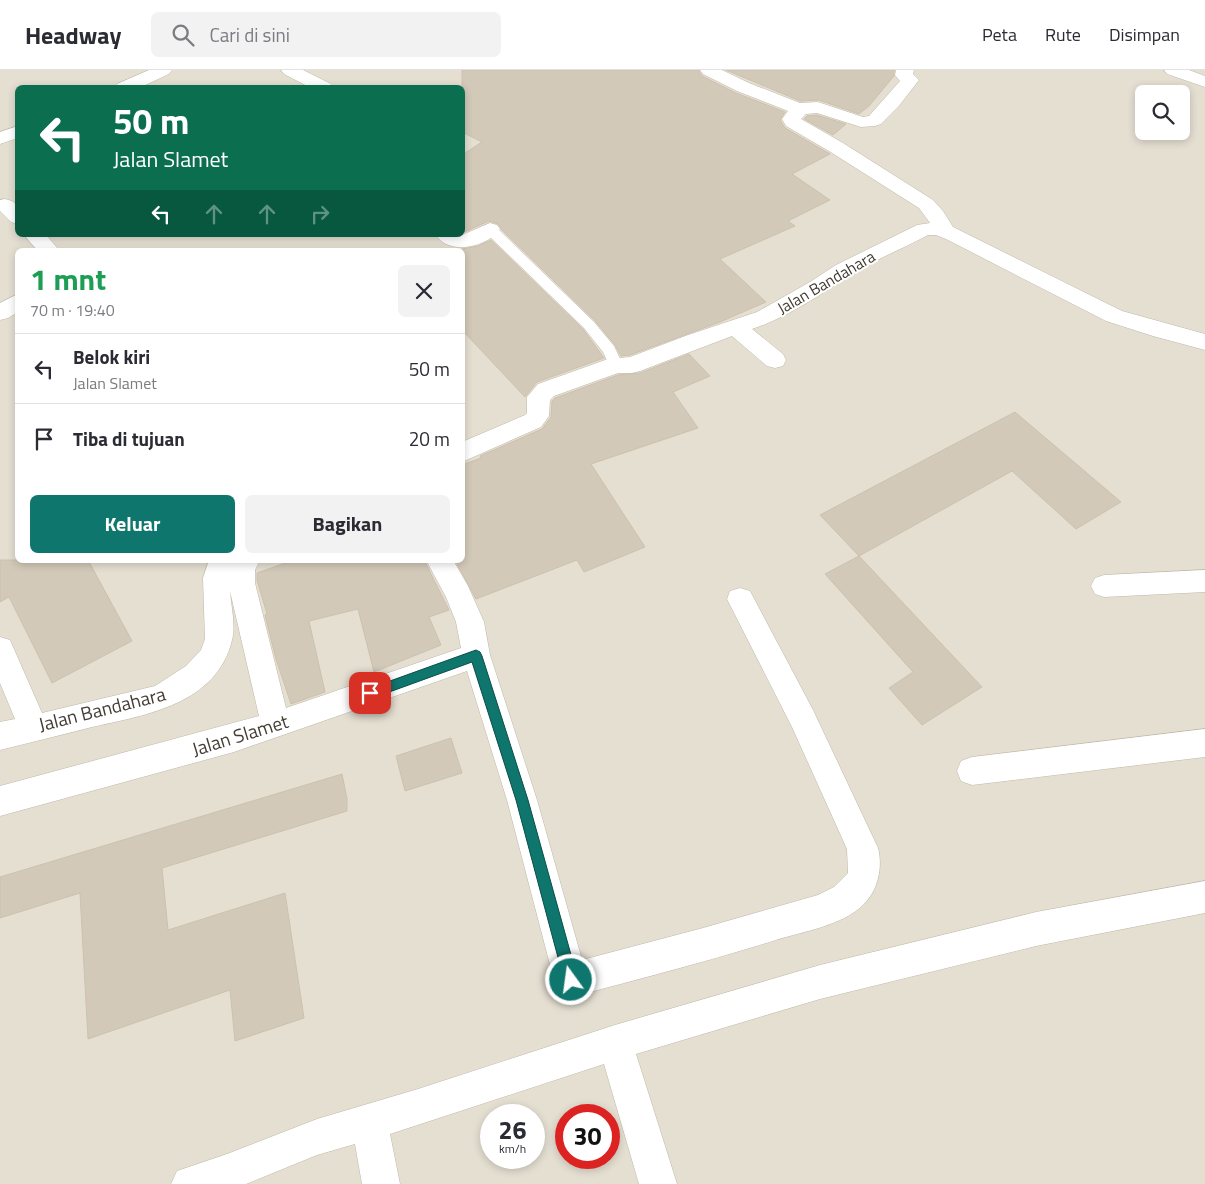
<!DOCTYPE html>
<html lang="id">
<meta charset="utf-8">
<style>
:root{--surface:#fff;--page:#f2f2f3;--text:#2b2b33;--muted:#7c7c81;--line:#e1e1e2;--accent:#0f766e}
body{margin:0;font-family:"Titillium Web",sans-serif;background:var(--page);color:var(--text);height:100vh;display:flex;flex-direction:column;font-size:19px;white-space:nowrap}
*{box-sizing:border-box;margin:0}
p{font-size:16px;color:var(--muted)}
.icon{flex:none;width:28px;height:28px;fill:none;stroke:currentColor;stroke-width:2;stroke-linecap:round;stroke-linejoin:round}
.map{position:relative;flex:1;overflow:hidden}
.details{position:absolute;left:15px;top:178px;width:450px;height:315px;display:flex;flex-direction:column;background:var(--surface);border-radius:8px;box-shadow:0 2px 8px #0003}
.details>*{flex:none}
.hud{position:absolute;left:15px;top:15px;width:450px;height:152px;border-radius:8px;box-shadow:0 2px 8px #0003;background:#0b6e4f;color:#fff;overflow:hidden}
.tools{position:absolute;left:1135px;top:15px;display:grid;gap:10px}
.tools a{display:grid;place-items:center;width:55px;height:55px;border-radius:8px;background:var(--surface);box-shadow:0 2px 8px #0003;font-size:25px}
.speed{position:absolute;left:480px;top:1034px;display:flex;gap:10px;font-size:25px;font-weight:700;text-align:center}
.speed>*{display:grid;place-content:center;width:65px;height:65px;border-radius:50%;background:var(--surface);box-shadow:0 2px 8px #0003;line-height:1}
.speed small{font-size:12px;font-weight:400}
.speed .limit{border:8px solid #d22;background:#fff;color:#111}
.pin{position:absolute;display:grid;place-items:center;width:42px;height:42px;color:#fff;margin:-21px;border-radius:10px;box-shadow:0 2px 8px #0006}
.me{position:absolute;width:55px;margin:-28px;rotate:346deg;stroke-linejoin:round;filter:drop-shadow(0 0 4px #0008)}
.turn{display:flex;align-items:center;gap:18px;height:105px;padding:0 15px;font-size:22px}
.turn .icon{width:65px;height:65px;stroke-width:2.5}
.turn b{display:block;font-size:35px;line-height:42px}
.lanes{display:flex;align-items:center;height:48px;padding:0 15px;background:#0003;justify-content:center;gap:25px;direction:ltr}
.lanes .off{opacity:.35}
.round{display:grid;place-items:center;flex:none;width:52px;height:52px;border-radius:8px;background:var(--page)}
.head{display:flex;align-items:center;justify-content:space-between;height:85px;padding:0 15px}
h1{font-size:30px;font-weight:700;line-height:38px;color:#1e9e55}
.cta{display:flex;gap:10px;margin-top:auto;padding:10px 15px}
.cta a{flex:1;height:58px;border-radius:8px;background:var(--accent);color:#fff;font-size:20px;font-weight:700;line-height:58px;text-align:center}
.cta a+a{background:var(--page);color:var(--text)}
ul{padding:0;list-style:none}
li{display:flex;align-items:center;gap:15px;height:70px;padding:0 15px;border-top:1px solid var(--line)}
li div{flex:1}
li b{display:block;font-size:19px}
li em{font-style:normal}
header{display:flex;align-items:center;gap:30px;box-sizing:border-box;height:70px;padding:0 25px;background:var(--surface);border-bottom:1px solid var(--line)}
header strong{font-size:24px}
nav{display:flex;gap:28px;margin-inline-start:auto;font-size:18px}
.search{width:350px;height:45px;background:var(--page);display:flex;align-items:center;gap:12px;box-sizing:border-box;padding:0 18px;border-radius:8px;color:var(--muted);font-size:19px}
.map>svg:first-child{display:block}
</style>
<header>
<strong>Headway</strong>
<div class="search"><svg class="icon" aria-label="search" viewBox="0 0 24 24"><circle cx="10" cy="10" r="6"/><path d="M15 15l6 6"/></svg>Cari di sini</div>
<nav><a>Peta</a><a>Rute</a><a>Disimpan</a></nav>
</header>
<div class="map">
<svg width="1205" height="1114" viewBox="0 0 1205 1114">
<rect width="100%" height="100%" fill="#f1ede3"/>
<path fill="#e5dfd2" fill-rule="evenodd" d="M0 0H1205V1114H0ZM18 18H462V165H18ZM1144 24H1181V61H1144ZM18 180H462V490H18ZM491 1045H534V1088H491ZM566 1045H609V1088H566Z"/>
<g fill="#d3c9b9" stroke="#cdc1ad">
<path d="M462 0H698L702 6 736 23 785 42 780 50 785 58 830 84 792 104 830 130 788 151 795 156 720 189 766 232 720 252 630 285 621 286 615 275 595 251 502 160 498 154 489 151 462 163V85L482 72 462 62Z"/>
<path d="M726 0H894V6L869 36 859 44 819 30 800 31Z"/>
<path d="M817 45 846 54 833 65 804 49 807 46Z"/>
<path d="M491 170 583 259 604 288 537 312 525 327 462 260V179L478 176Z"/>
<path d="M689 284 710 306 673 322 698 358 591 394 645 477 584 502 577 490 476 529 455 490H462V395L481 388 480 386 542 359 551 347 552 331 555 328 618 305 640 303Z"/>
<path d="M1015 342 1121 432 1076 459 1012 401 859 486 820 445Z"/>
<path d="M859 486 982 617 922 655 889 618 913 602 825 504Z"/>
<path d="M0 490H88L132 571 52 613 9 527 0 532Z"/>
<path d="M294 490H424L449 540 429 547 441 575 374 602 358 539 309 551 325 622 291 634 276 589 265 545 267 544 257 510V503Z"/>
<path d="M451 668 462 703 405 721 396 686Z"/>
<path d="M342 704 347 729V741L162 798 168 860 285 823 304 948 235 971 230 920 88 969 80 823 0 848V807Z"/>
</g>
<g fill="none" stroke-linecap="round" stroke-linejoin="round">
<g stroke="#bfb8a9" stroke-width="1">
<path id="lane" d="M490 155 495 156 594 252 614 276 623 295 621 299H611L603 282 584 258 485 162 484 159Z"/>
</g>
<g stroke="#bfb8a9" stroke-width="1">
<g id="street">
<path d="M149 0H172L169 4 139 18H115L117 14Z"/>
<path d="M281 0H303L331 14 333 18H311L284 4Z"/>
<path d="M700 0H722L749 13 800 33 818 32 863 47 869 46 900 11 895 5 896 0H914L913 4 919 10 898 37 881 54 875 56 861 57 817 43 806 44 801 49 843 73 933 130 943 141 953 157 1122 241 1205 264V280L1153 266 1106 251 946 169 936 165H928C902 179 874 190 849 206 818 226 788 247 752 259L783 284 786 290 783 296 775 298 767 296 732 266 640 301 632 303H618L554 326 550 330 549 346 541 357 462 392V372L525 345 527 343V327L538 314 608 289 630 287 688 265 757 242 810 212 836 195 917 155 930 153 919 138 829 81 786 56 782 49 788 41 737 21 703 4Z"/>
<path d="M1164 0H1189L1205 6V17L1167 4Z"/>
<path d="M18 56V68L0 74V62Z"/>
<path d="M5 129 12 131 18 136V154L11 152 0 141V130Z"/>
<path d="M490 153 497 155 500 159C488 177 449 186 436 165H462Z"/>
<path d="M24 165H46L59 180H37Z"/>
<path d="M18 224V242L8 248 0 250V233Z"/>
<path d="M209 490H260L255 500V513L286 638 461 578 456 552 446 527 426 490H453L468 516 484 552 490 585 537 730 582 890 703 858 818 825 834 817 848 803 847 779 792 657 727 529 730 521 740 518 750 521 813 640 878 778C883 797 878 820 864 834 842 856 804 861 776 870 708 891 640 909 571 927L559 922 554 910 507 730 467 601 234 682 0 746V716L259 646 230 521C231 537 236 555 232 570 217 634 146 645 92 657 62 665 31 672 0 680V652L15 649 0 613V567L10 570 42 643 155 616 186 596 201 580 205 569 203 508Z"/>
<path d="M1205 500V522L1104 527 1095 524 1091 516 1095 508 1104 505Z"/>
<path d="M1205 659V687L972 715 961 711 957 701 961 691 972 687Z"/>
<path d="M1205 811V843L1036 876 820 929 636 984 677 1114H639L604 994 390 1064 400 1114H362L355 1074 317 1085 246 1114H171L177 1101 227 1084 317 1049 418 1019 615 955 820 895 1036 842Z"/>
</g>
</g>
<use href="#lane" fill="#fff" fill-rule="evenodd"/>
<use href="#street" fill="#fff" fill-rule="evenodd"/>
</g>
<path fill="#0f766e" stroke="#0a4d48" d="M476 580 480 582 482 586 528 730 578 910 576 915 571 917 566 915 564 910 516 730 472 592 370 629 365 627 364 623 365 620Z"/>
<g text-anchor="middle" stroke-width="4" stroke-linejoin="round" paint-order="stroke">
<g font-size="16" fill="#433d34" stroke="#fff">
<text transform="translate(826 212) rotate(-30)" y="6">Jalan Bandahara</text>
</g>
<g font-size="19" fill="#433d34" stroke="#fff">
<text transform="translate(102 639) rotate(-14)" y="7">Jalan Bandahara</text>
<text transform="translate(240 665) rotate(-17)" y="7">Jalan Slamet</text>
</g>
</g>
</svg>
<div class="tools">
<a><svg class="icon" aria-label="search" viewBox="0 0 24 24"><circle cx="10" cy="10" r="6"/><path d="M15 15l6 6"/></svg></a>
</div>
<div class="speed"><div>26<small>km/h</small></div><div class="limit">30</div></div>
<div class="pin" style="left:370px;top:623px;background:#d93025"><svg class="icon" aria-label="arrive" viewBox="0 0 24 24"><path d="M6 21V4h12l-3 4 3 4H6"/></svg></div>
<svg class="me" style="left:571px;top:910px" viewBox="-20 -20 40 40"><circle r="17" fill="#0f766e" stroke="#fff" stroke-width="3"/><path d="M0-11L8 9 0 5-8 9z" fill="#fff"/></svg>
<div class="hud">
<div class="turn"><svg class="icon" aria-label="left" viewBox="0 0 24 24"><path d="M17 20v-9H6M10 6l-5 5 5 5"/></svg><div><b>50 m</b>Jalan Slamet</div></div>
<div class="lanes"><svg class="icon" aria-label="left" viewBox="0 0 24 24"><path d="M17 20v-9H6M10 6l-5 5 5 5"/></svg><svg class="icon off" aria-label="ahead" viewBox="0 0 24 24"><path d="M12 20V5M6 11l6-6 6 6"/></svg><svg class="icon off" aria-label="ahead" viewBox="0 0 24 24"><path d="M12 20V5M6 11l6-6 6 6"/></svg><svg class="icon off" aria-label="right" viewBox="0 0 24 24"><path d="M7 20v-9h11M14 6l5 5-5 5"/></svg></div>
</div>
<section class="details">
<div class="head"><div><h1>1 mnt</h1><p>70 m · 19:40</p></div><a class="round"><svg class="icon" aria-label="close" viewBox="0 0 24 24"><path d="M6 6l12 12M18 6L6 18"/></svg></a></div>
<ul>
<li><svg class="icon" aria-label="left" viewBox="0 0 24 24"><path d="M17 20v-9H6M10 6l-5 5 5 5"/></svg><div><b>Belok kiri</b><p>Jalan Slamet</p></div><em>50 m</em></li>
<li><svg class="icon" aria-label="arrive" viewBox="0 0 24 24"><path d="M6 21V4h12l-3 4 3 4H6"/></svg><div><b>Tiba di tujuan</b></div><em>20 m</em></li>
</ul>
<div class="cta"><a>Keluar</a><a>Bagikan</a></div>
</section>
</div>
